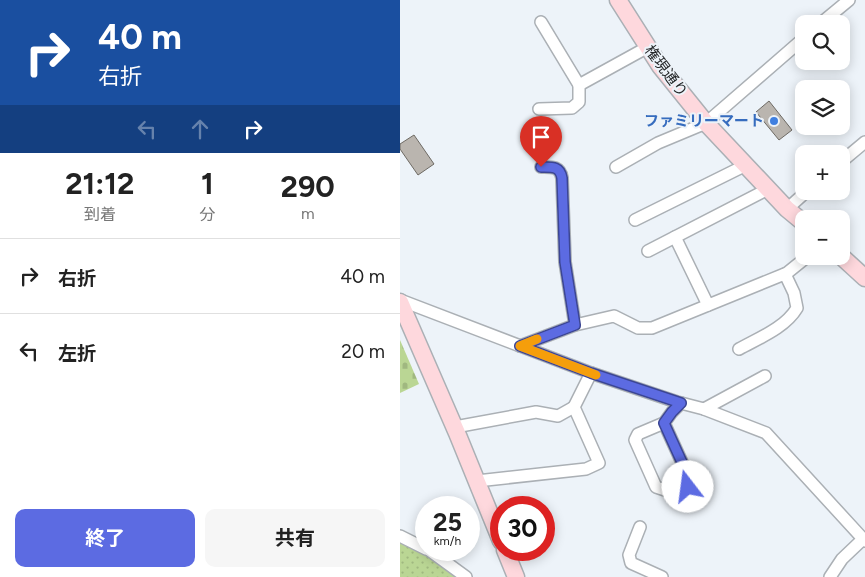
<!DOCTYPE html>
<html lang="ja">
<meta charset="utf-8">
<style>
:root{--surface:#fff;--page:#f6f6f6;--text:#222;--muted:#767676;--line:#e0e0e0;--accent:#5c6be2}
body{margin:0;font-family:Figtree,"Noto Sans JP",sans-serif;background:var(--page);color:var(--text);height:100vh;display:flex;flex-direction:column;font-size:19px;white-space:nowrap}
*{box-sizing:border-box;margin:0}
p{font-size:16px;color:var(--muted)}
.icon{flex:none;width:28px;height:28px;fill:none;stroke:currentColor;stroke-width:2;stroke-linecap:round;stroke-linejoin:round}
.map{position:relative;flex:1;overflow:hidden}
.details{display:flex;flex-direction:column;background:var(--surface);width:400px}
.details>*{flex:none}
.top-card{background:#1a4fa0;color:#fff;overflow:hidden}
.controls{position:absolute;left:395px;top:15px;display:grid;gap:10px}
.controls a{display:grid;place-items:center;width:55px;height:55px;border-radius:10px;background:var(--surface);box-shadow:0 2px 12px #0003;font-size:25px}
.speed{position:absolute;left:15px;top:496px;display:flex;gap:10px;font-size:25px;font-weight:700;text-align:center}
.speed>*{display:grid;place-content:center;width:65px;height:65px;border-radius:50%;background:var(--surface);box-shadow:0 2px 12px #0003;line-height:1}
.speed small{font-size:12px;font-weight:400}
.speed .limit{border:8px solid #d22;background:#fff;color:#111}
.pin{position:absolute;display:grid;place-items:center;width:42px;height:42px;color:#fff;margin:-51px -21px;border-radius:50% 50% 50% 0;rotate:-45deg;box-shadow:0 0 5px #0007}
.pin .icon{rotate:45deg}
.me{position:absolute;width:55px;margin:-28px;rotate:345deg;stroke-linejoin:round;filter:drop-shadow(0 0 4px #0008)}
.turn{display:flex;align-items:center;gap:18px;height:105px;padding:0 15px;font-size:22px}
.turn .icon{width:65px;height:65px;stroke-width:2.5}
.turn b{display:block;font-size:35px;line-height:42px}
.lanes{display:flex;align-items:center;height:48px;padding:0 15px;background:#0003;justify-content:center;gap:25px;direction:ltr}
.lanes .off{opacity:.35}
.eta{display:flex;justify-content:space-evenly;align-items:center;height:85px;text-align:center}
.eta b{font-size:30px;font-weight:700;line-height:35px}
.primary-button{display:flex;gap:10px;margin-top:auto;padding:10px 15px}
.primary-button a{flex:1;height:58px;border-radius:10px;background:var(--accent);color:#fff;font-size:20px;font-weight:700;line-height:58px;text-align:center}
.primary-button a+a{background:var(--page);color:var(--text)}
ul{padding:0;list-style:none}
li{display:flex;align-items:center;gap:15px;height:75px;padding:0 15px;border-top:1px solid var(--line)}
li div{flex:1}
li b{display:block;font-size:19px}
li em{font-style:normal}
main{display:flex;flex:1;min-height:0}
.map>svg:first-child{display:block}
</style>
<main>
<section class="details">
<div class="top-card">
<div class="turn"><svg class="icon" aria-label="right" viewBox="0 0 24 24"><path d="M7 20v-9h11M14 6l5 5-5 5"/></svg><div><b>40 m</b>右折</div></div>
<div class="lanes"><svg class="icon off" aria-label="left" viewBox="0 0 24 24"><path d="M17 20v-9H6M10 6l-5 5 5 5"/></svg><svg class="icon off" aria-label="ahead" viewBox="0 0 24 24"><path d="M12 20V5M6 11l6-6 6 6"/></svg><svg class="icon" aria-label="right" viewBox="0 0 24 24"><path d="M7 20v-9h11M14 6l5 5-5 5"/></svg></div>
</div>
<div class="eta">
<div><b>21:12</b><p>到着</p></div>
<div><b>1</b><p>分</p></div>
<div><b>290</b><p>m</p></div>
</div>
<ul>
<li><svg class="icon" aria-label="right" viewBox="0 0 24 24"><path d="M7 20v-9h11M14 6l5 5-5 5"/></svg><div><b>右折</b></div><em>40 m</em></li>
<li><svg class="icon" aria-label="left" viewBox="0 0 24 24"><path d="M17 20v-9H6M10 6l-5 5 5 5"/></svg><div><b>左折</b></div><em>20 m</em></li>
</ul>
<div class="primary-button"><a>終了</a><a>共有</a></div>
</section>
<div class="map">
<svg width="465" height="577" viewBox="0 0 465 577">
<defs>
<pattern id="cemetery-stones" width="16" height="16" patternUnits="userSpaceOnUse" patternTransform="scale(1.25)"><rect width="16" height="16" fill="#bad694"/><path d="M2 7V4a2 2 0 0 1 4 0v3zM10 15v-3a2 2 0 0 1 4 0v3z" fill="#a0b880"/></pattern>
<pattern id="park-dots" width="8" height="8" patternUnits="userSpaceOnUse" patternTransform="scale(1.25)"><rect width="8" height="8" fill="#bad694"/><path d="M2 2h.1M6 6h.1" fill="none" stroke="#a0b880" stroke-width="1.8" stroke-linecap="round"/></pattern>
</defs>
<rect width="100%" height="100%" fill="#edf3f9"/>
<path fill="url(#cemetery-stones)" d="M0 340 19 384 0 393Z"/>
<path fill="url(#park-dots)" d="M0 542 37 561 57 577H0Z"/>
<g fill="#bab5af" stroke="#6e6a64">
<path d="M369 101 392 130 379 140 356 112Z"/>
<path d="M14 135 34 164 18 175 0 149V144Z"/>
</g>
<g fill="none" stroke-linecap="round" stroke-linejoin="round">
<g stroke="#abb0b5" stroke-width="14">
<g id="street">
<path d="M420 24 449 0"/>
<path d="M179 85 248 47"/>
<path d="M139 109 172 108 179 102V85L141 22"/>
<path d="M441 162 465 142"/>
<path d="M141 167C152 167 160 166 162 178L165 262 175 325"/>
<path d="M216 167 258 143 306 123 404 38"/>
<path d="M387 209 407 191"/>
<path d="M235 220 346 165"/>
<path d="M275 237 308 305"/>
<path d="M248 251 368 189"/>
<path d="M0 300 191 373 277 402 304 409 366 433 465 541"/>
<path d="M120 346 175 325 214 316 238 328H252L387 273 408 256"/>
<path d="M339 349C359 338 385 328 397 308L394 293 385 274"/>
<path d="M304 409 365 376"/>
<path d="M264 423 290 480 288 487 274 493 256 487 235 440 238 434 264 423 272 412 281 403"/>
<path d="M55 427 136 412 158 416 174 407"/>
<path d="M77 481 186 469 199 463 174 407 191 373"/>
<path d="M240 527 229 555 231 563 262 577"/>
<path d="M0 536 26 549"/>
<path d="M29 550 66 577"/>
<path d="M430 577 442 559 463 539"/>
</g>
</g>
<g stroke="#abb0b5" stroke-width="19">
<g id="secondary">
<path d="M218 0 260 66 306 123 387 209 404 223"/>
<path d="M441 256 465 278"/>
<path d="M0 302 57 433 101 541"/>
<path d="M105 550 116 577"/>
</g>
</g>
<use href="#street" stroke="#fff" stroke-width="11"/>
<use href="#secondary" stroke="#fed8dd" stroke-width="16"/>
</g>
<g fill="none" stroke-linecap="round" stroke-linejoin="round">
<g stroke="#3c4693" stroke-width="12">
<path id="route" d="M141 167C152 167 160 166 162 178L165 262 175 325 120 346 191 373 281 403 272 412 264 423 290 480 288 487"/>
</g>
<use href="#route" stroke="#5c6be2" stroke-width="9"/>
<path stroke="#f59e0b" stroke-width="9" d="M137 339 120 346 196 375"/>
</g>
<circle fill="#3f7fe0" stroke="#edf3f9" stroke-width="2" cx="374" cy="121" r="5"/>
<g text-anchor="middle" stroke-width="4" stroke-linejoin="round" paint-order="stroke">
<g font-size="15" fill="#252729" stroke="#edf3f9">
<text transform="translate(266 71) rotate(53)" y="5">権現通り</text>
</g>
<g font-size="15" font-weight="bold" fill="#366cbe" stroke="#edf3f9" text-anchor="end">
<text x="364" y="126">ファミリーマート</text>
</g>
</g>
</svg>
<div class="controls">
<a><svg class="icon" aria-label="search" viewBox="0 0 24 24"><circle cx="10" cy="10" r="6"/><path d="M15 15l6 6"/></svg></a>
<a><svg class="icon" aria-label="layers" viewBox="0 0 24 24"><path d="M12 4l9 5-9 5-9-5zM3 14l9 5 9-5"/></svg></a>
<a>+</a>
<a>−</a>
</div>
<div class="speed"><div>25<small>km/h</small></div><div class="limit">30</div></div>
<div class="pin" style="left:141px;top:167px;background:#d93025"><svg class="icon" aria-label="arrive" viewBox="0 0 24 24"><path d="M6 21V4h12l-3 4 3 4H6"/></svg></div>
<svg class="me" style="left:288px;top:487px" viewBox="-20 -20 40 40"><circle r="19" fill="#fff"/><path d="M0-13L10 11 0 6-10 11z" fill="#5c6be2"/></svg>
</div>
</main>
